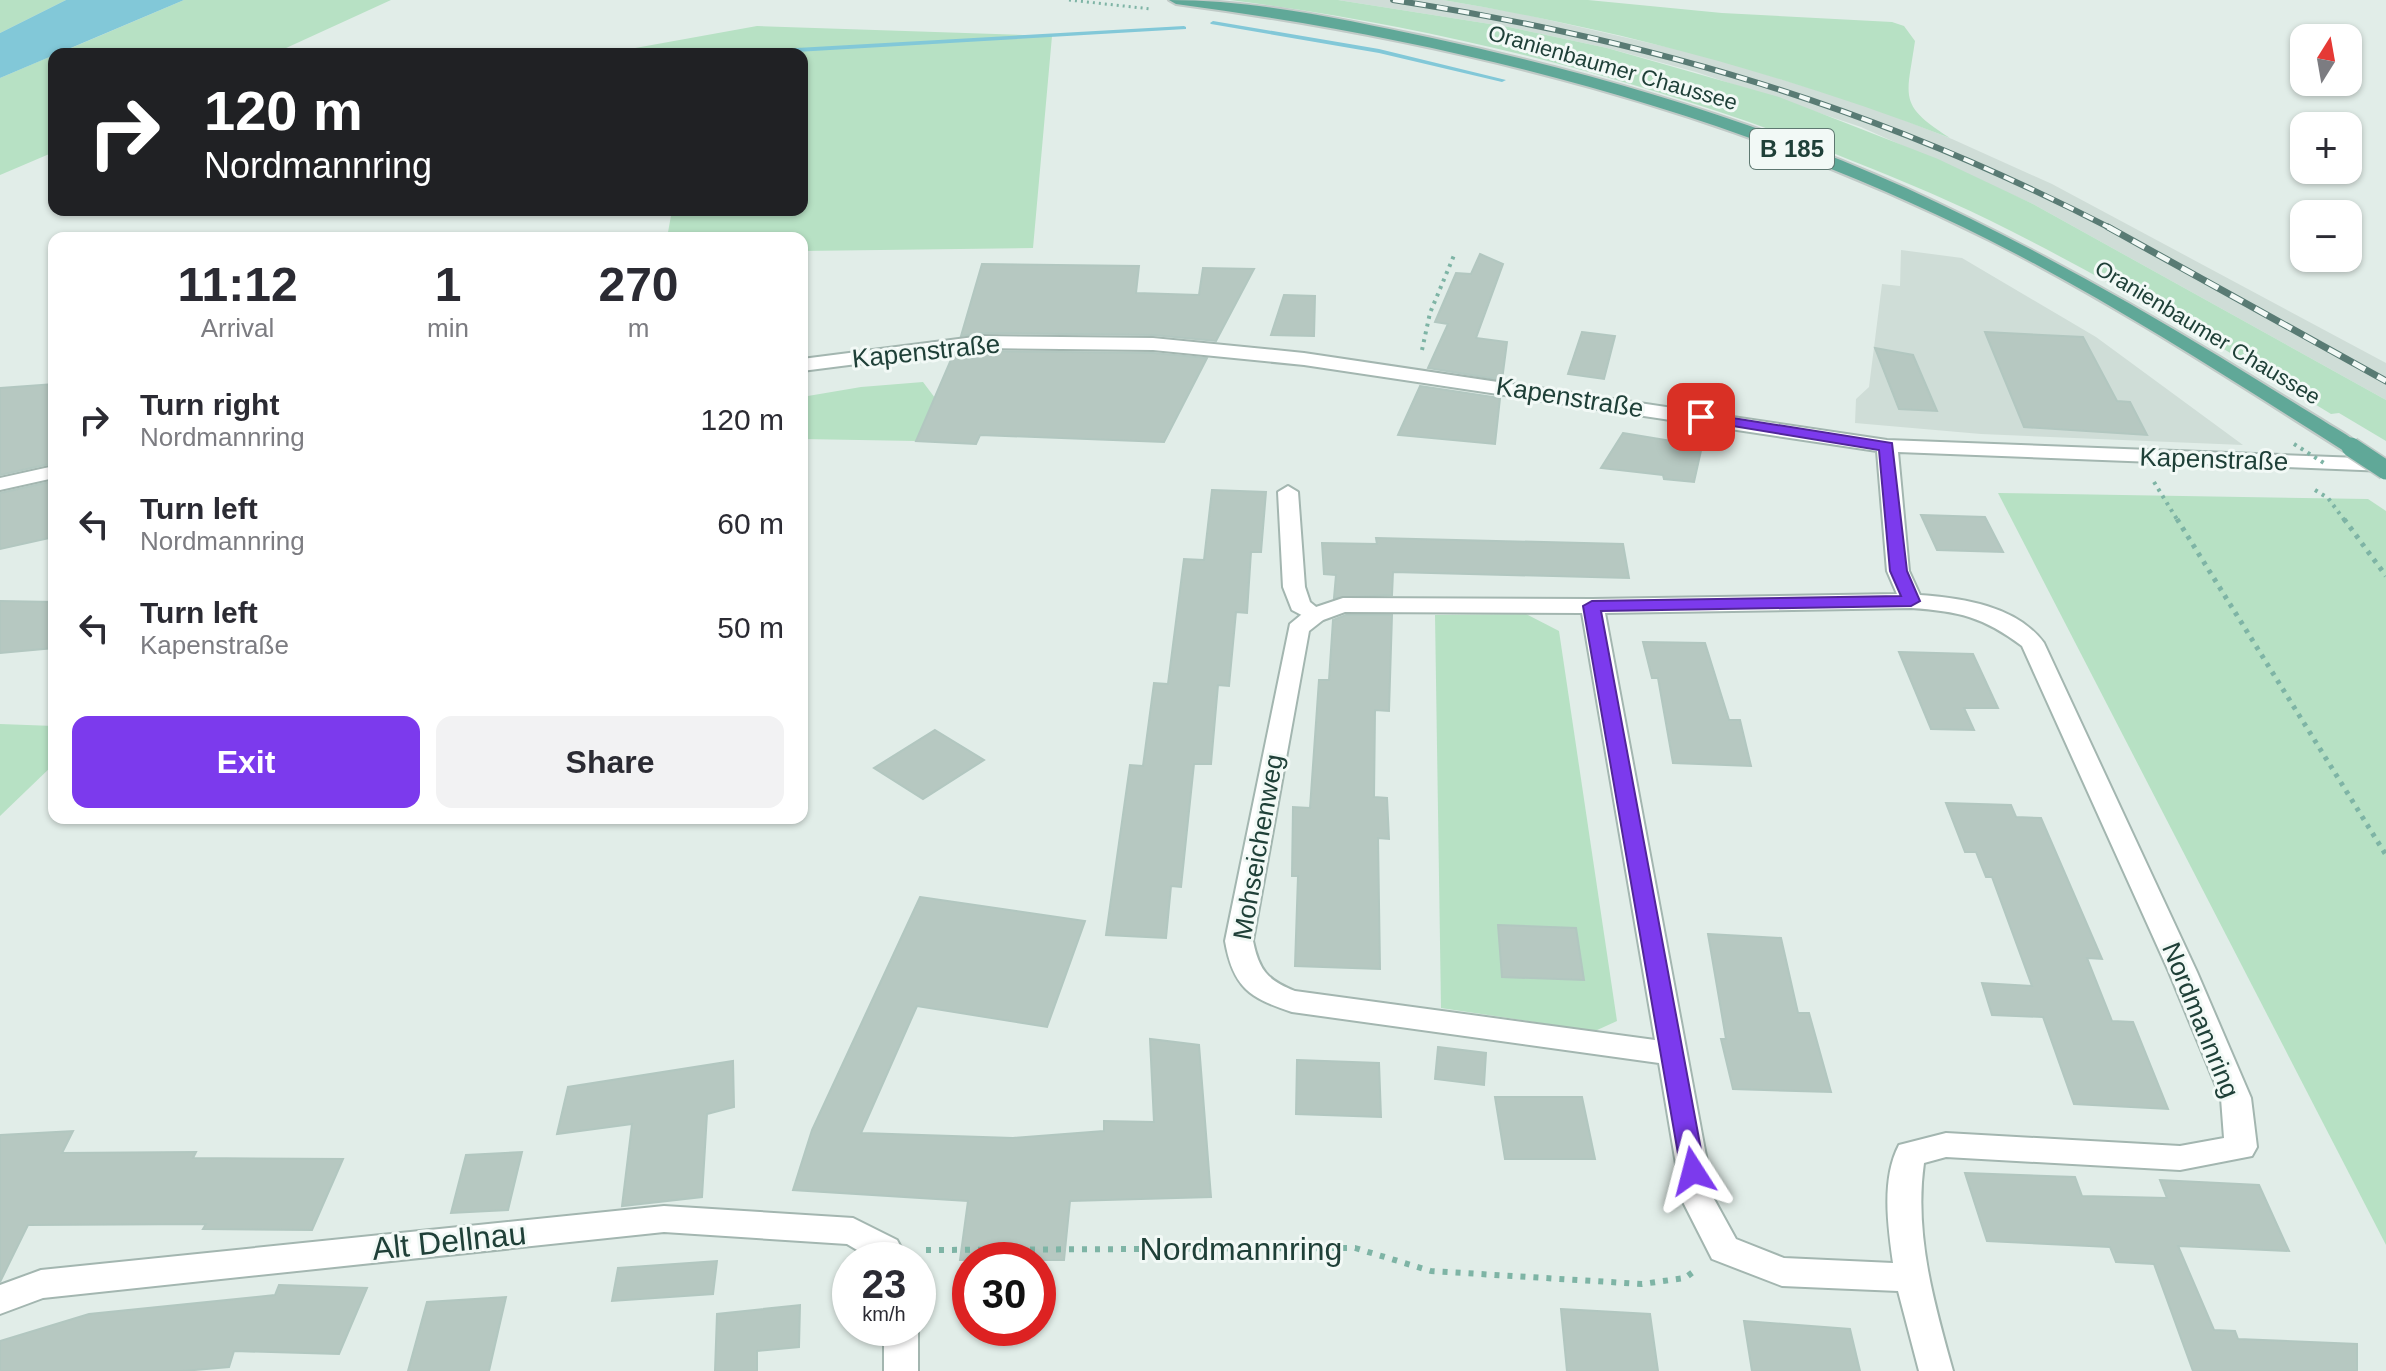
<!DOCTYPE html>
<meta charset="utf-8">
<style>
:root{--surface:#fff;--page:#f2f2f3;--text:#2b2b33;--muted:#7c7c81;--accent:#7c3aed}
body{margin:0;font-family:Helvetica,sans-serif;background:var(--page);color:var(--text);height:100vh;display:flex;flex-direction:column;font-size:30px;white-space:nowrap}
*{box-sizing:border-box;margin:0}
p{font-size:26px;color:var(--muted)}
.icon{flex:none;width:44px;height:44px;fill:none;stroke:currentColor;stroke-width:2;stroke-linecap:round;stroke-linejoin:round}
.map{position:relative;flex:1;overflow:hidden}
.details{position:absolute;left:48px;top:232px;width:760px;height:592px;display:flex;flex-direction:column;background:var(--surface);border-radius:16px;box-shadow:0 2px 6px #0004}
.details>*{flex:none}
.top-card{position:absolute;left:48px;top:48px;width:760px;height:168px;border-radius:16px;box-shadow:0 2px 6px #0004;background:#202124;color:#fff;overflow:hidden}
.needle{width:52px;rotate:11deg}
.tools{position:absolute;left:2290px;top:24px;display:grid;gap:16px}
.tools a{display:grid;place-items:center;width:72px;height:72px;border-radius:16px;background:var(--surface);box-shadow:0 2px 6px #0004;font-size:40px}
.speed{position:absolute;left:832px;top:1242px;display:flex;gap:16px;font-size:40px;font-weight:700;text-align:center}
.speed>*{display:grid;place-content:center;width:104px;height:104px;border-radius:50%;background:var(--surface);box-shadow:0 2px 6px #0004;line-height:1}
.speed small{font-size:20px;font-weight:400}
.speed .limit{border:12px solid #d22;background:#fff;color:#111}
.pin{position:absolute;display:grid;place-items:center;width:68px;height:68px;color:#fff;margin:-34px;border-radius:16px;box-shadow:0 4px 12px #0006}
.me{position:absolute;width:88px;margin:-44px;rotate:351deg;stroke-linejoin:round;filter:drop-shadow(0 0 6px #0008)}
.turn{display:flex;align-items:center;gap:28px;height:168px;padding:0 24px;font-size:36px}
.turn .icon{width:104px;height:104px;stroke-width:2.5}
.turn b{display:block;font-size:56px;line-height:68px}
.eta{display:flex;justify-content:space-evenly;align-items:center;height:136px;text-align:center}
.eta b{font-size:48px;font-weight:800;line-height:56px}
.cta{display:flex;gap:16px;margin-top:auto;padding:16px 24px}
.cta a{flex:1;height:92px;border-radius:16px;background:var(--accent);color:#fff;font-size:32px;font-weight:800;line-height:92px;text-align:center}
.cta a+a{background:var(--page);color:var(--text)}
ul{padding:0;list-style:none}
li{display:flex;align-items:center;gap:24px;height:104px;padding:0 24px}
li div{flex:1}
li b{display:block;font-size:30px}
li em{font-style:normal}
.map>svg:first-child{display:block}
</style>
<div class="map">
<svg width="2386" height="1371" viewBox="0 0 2386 1371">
<rect width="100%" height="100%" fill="#e1ede8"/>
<g fill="#cfddd7">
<path d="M1338 0H1443L1518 13 1706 56 1868 106 1952 139 2052 184 2386 363V400L2033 204 1861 127 1696 72 1607 48 1509 27Z"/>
<path d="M1901 250 1962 258 2096 337 2243 445 1981 434 1855 423 1856 399 1869 387 1882 284 1900 286Z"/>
</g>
<g fill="#b7e1c4">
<path d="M0 0H66L0 33Z"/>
<path d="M184 0H391L273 54H57Z"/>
<path d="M1230 0H1338L1509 27 1607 48 1779 97 1938 159 2033 204 2386 400V441L2339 413 2331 414C2219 345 2106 278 1989 220 1938 195 1885 174 1833 153 1639 78 1436 26 1230 0Z"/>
<path d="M1443 0H1588L1722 13 1892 22 1904 26 1915 41C1907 98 1897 104 1950 138 1784 74 1617 29 1443 0Z"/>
<path d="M757 26 1052 36 1033 248 802 251V238H667L672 210H802V54H602Z"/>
<path d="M54 55V152L0 175V78Z"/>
<path d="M923 382 935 398 916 441 802 439V397L861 387Z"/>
<path d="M1998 493 2368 499 2386 511V1245Z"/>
<path d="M1526 614 1559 631 1617 1021 1595 1031 1441 1008 1435 615Z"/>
<path d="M0 724 54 726V764L0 816Z"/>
</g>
<path fill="#82c8d8" d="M66 0H184L0 78V33Z"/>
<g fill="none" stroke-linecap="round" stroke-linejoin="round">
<g fill="#82c8d8" fill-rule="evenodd">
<path d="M1213 21 1379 49 1506 80 1502 82 1379 53 1211 24 1210 23Z"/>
<path d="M1184 26 1186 27V29L779 53 776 51 779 49Z"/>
</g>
</g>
<g fill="#b6c8c1" stroke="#b2c7c0" stroke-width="2">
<path d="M1480 254 1503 264 1476 338 1507 342 1502 380 1428 368 1448 324 1435 322 1456 273 1471 274Z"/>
<path d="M982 264 1139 266 1136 293 1199 295 1203 268 1254 269 1216 341 1153 335 982 333 961 336Z"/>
<path d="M1284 295 1315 296 1314 336 1271 335Z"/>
<path d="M1582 332 1615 336 1604 379 1568 374Z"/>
<path d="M1985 332 2083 337 2117 401 2130 402 2147 435 2024 427Z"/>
<path d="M1875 348 1913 355 1937 411 1899 409Z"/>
<path d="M982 351 1153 353 1207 358 1164 442 980 435 976 444 916 441 953 355Z"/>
<path d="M54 384V463L0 475V388Z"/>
<path d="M1420 386 1500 398 1495 444 1398 435Z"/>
<path d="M1623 433 1702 446 1694 482 1664 479 1663 475 1601 468Z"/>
<path d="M54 481V537L0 549V493Z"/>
<path d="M1212 490 1266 492 1261 552H1251L1247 613 1236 612 1229 686 1218 685 1211 764H1194L1181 887 1171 886 1166 938 1106 935 1130 765 1143 766 1154 683 1168 684 1184 559 1204 560Z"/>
<path d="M1921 515 1985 517 2003 552 1937 550Z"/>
<path d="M1376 538 1623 544 1629 578 1393 572 1392 595 1334 598 1336 575 1324 574 1322 543 1377 544Z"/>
<path d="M0 601 54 602V648L0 653Z"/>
<path d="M1346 615H1392L1389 711 1375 710 1374 797 1387 798 1389 839 1378 838 1380 969 1295 966 1298 876H1292L1293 807 1310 808 1319 680H1329L1333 620Z"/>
<path d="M1643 642 1705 643 1729 720H1740L1751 766 1673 763 1658 678H1652Z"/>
<path d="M1899 652 1973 654 1998 708H1964L1974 730 1931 729Z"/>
<path d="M935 730 984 760 923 799 874 768Z"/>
<path d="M1946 803 2011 805 2016 817 2041 818 2102 959 2087 958 2112 1021 2133 1022 2168 1109 2074 1104 2043 1017 1992 1015 1982 983 2032 986 1992 877H1986L1976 852H1965Z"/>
<path d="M920 897 1085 921 1047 1027 917 1006 861 1133 1013 1138 1104 1131V1121L1154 1122 1150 1039 1199 1045 1211 1197 1070 1201 1064 1260H960L968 1201 793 1190 812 1130Z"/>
<path d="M1498 925 1576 928 1584 980 1502 977Z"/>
<path d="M1708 934 1781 938 1798 1013H1809L1831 1092 1733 1089 1721 1039H1726Z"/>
<path d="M1438 1047 1486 1053 1484 1085 1435 1079Z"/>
<path d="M1297 1060 1379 1063 1381 1117 1296 1114Z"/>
<path d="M733 1061 734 1107 707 1114 702 1197 622 1206 632 1124 557 1134 568 1087Z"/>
<path d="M1495 1097H1582L1595 1159H1505Z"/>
<path d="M73 1131 62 1153 196 1152 193 1158 343 1159 312 1230 203 1229 206 1224 28 1225 0 1282V1135Z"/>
<path d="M522 1152 508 1210 451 1213 466 1155Z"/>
<path d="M1965 1173 2075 1177 2082 1196 2167 1198 2160 1180 2259 1185 2289 1251 2178 1246 2214 1330 2235 1331 2238 1339 2357 1344V1371H2193L2154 1264 2116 1262 2110 1247 1987 1241Z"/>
<path d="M717 1261 713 1294 612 1301 618 1268Z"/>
<path d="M279 1285 367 1288 339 1354 234 1351 229 1367 183 1371H0V1341L89 1314 275 1295Z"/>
<path d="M506 1297 489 1371H408L427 1302Z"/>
<path d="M800 1305 799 1347 757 1351V1371H715L717 1314Z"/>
<path d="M1561 1309 1650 1314 1658 1371H1567Z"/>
<path d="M1744 1321 1850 1329 1860 1371H1752Z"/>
</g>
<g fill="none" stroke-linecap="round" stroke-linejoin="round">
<g stroke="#a3b6b0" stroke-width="4">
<path id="service" d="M1288 486 1298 492 1305 587 1310 602 1326 615 1323 620 1315 622 1292 610 1283 587 1278 492Z"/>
</g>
<g stroke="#a3b6b0" stroke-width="4">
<g id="minor">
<path d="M982 336 1153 338 1304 353 1887 440 2386 459V471L1898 452 1909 571 1920 595C1962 598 2017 606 2044 643L2197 972 2251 1098 2257 1147 2252 1156 2180 1170 1946 1157 1924 1163C1914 1234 1934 1303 1953 1371H1919L1898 1291 1782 1286 1712 1259 1682 1200 1659 1063 1292 1012C1249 998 1233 987 1225 941L1290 624 1307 610 1343 598 1592 599 1897 594 1887 571 1877 451 1304 365 1153 350 982 348 802 371V359ZM1911 608C1958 611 1984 617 2022 646L2169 972 2221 1098 2224 1138 2180 1146 1946 1133 1899 1145C1881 1179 1888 1227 1893 1263L1784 1258 1736 1239 1714 1199 1605 613ZM1345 612 1582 613 1655 1040 1295 991C1267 980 1259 970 1253 941L1309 631 1323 620Z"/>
<path d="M54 466V478L0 490V478Z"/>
<path d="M664 1206 853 1218 897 1240 908 1260H874L847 1244 664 1232 43 1298 0 1314V1285L41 1270Z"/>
<rect x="884" y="1328" width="34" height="43"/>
</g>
</g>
<g stroke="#c0cac7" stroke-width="4">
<path id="primary" d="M1169 0C1257 0 1346 20 1432 38 1594 73 1755 120 1906 188 2015 238 2118 295 2220 357 2253 377 2286 398 2319 418 2332 427 2351 435 2361 447L2351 453 2344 451C2228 378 2112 302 1989 240 1731 111 1461 42 1176 4Z"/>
</g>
<path stroke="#7eb4a5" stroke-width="3" stroke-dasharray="2 4" stroke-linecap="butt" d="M1069 0 1151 9"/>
<g stroke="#7eb4a5" stroke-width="4" stroke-dasharray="3 5" stroke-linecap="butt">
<path d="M1422 350 1430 313 1455 253"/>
<path d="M2154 482 2178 521"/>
<path d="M2315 490 2328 498 2345 521"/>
</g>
<g stroke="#7eb4a5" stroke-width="5" stroke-dasharray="4 6" stroke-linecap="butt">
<path d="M2177 519 2386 855"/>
<path d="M2344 519 2386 576"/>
</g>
<path stroke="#7eb4a5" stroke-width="6" stroke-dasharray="5 8" stroke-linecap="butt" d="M926 1250 1355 1248 1431 1271 1642 1284 1685 1278 1697 1269"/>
<use href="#service" fill="#fff" fill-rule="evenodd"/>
<use href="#minor" fill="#fff" fill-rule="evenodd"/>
<use href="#primary" fill="#60a898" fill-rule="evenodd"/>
<g stroke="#597b74" stroke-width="6">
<path id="rail-far1" d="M1393 0C1651 40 1879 108 2112 229"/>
</g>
<g stroke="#597b74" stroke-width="7">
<path id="rail" d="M2108 227 2386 381"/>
</g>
<use href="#rail-far1" stroke="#f2f9f6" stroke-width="4" stroke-dasharray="11" stroke-linecap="butt"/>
<use href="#rail" stroke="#f2f9f6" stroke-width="5" stroke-dasharray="14" stroke-linecap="butt"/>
<g stroke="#c0cac7" stroke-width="22" stroke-linecap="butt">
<path id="primary-bridge" d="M2351 447 2386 470"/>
</g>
<path stroke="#7eb4a5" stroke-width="4" stroke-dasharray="3 5" stroke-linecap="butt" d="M2294 444 2327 465"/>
<use href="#primary-bridge" stroke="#60a898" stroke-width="19"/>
</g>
<path fill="#7c3aed" stroke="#51269a" stroke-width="2" d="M1701 413 1892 443 1907 571 1920 601 1911 606 1601 611 1705 1171 1702 1177 1693 1180 1684 1177 1681 1171 1583 606 1592 601 1901 596 1890 571 1879 450 1696 420V414Z"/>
<g text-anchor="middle" stroke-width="6" stroke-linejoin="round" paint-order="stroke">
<g font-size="22" fill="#1f4038" stroke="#f2f9f6">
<text transform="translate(1613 67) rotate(16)" y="8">Oranienbaumer Chaussee</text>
<text transform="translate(2208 332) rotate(31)" y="8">Oranienbaumer Chaussee</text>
</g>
<rect fill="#f2f9f6" stroke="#5e7871" stroke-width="2" x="1750" y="129" width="84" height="40" rx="6"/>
<g font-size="24" font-weight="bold" fill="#1f4038">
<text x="1792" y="157">B 185</text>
</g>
<g font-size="26" fill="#1f4038" stroke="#f2f9f6">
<text transform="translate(926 351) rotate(-6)" y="9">Kapenstraße</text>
<text transform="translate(1570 397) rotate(9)" y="9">Kapenstraße</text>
<text transform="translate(2214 459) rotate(2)" y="9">Kapenstraße</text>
<text transform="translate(1258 847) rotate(-80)" y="9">Mohseichenweg</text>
<text transform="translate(2201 1020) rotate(68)" y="9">Nordmannring</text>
</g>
<g font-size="32" fill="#1f4038" stroke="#f2f9f6">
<text transform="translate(449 1241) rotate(-6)" y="11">Alt Dellnau</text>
<text x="1241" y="1260">Nordmannring</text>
</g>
</g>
</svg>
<div class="tools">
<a><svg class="needle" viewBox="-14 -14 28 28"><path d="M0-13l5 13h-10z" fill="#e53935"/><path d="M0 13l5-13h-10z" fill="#7c7c81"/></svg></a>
<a>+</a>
<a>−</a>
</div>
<div class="speed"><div>23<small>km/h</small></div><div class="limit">30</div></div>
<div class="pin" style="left:1701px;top:417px;background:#d93025"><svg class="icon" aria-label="arrive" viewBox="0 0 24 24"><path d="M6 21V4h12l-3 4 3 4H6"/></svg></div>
<svg class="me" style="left:1693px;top:1171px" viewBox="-20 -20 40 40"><path d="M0-17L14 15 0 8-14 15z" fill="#7c3aed" stroke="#fff" stroke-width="4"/></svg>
<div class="top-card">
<div class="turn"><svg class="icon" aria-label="right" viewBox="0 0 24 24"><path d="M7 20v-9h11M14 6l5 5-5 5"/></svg><div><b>120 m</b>Nordmannring</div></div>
</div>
<section class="details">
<div class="eta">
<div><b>11:12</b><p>Arrival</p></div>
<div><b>1</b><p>min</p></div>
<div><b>270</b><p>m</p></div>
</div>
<ul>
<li><svg class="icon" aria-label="right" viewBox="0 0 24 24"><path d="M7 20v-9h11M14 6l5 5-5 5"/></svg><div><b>Turn right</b><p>Nordmannring</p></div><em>120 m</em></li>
<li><svg class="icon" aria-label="left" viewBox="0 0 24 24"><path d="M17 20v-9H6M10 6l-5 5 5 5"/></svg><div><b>Turn left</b><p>Nordmannring</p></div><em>60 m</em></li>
<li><svg class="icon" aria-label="left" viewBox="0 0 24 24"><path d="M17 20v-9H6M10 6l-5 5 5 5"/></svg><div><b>Turn left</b><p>Kapenstraße</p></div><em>50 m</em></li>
</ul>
<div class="cta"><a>Exit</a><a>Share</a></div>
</section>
</div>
